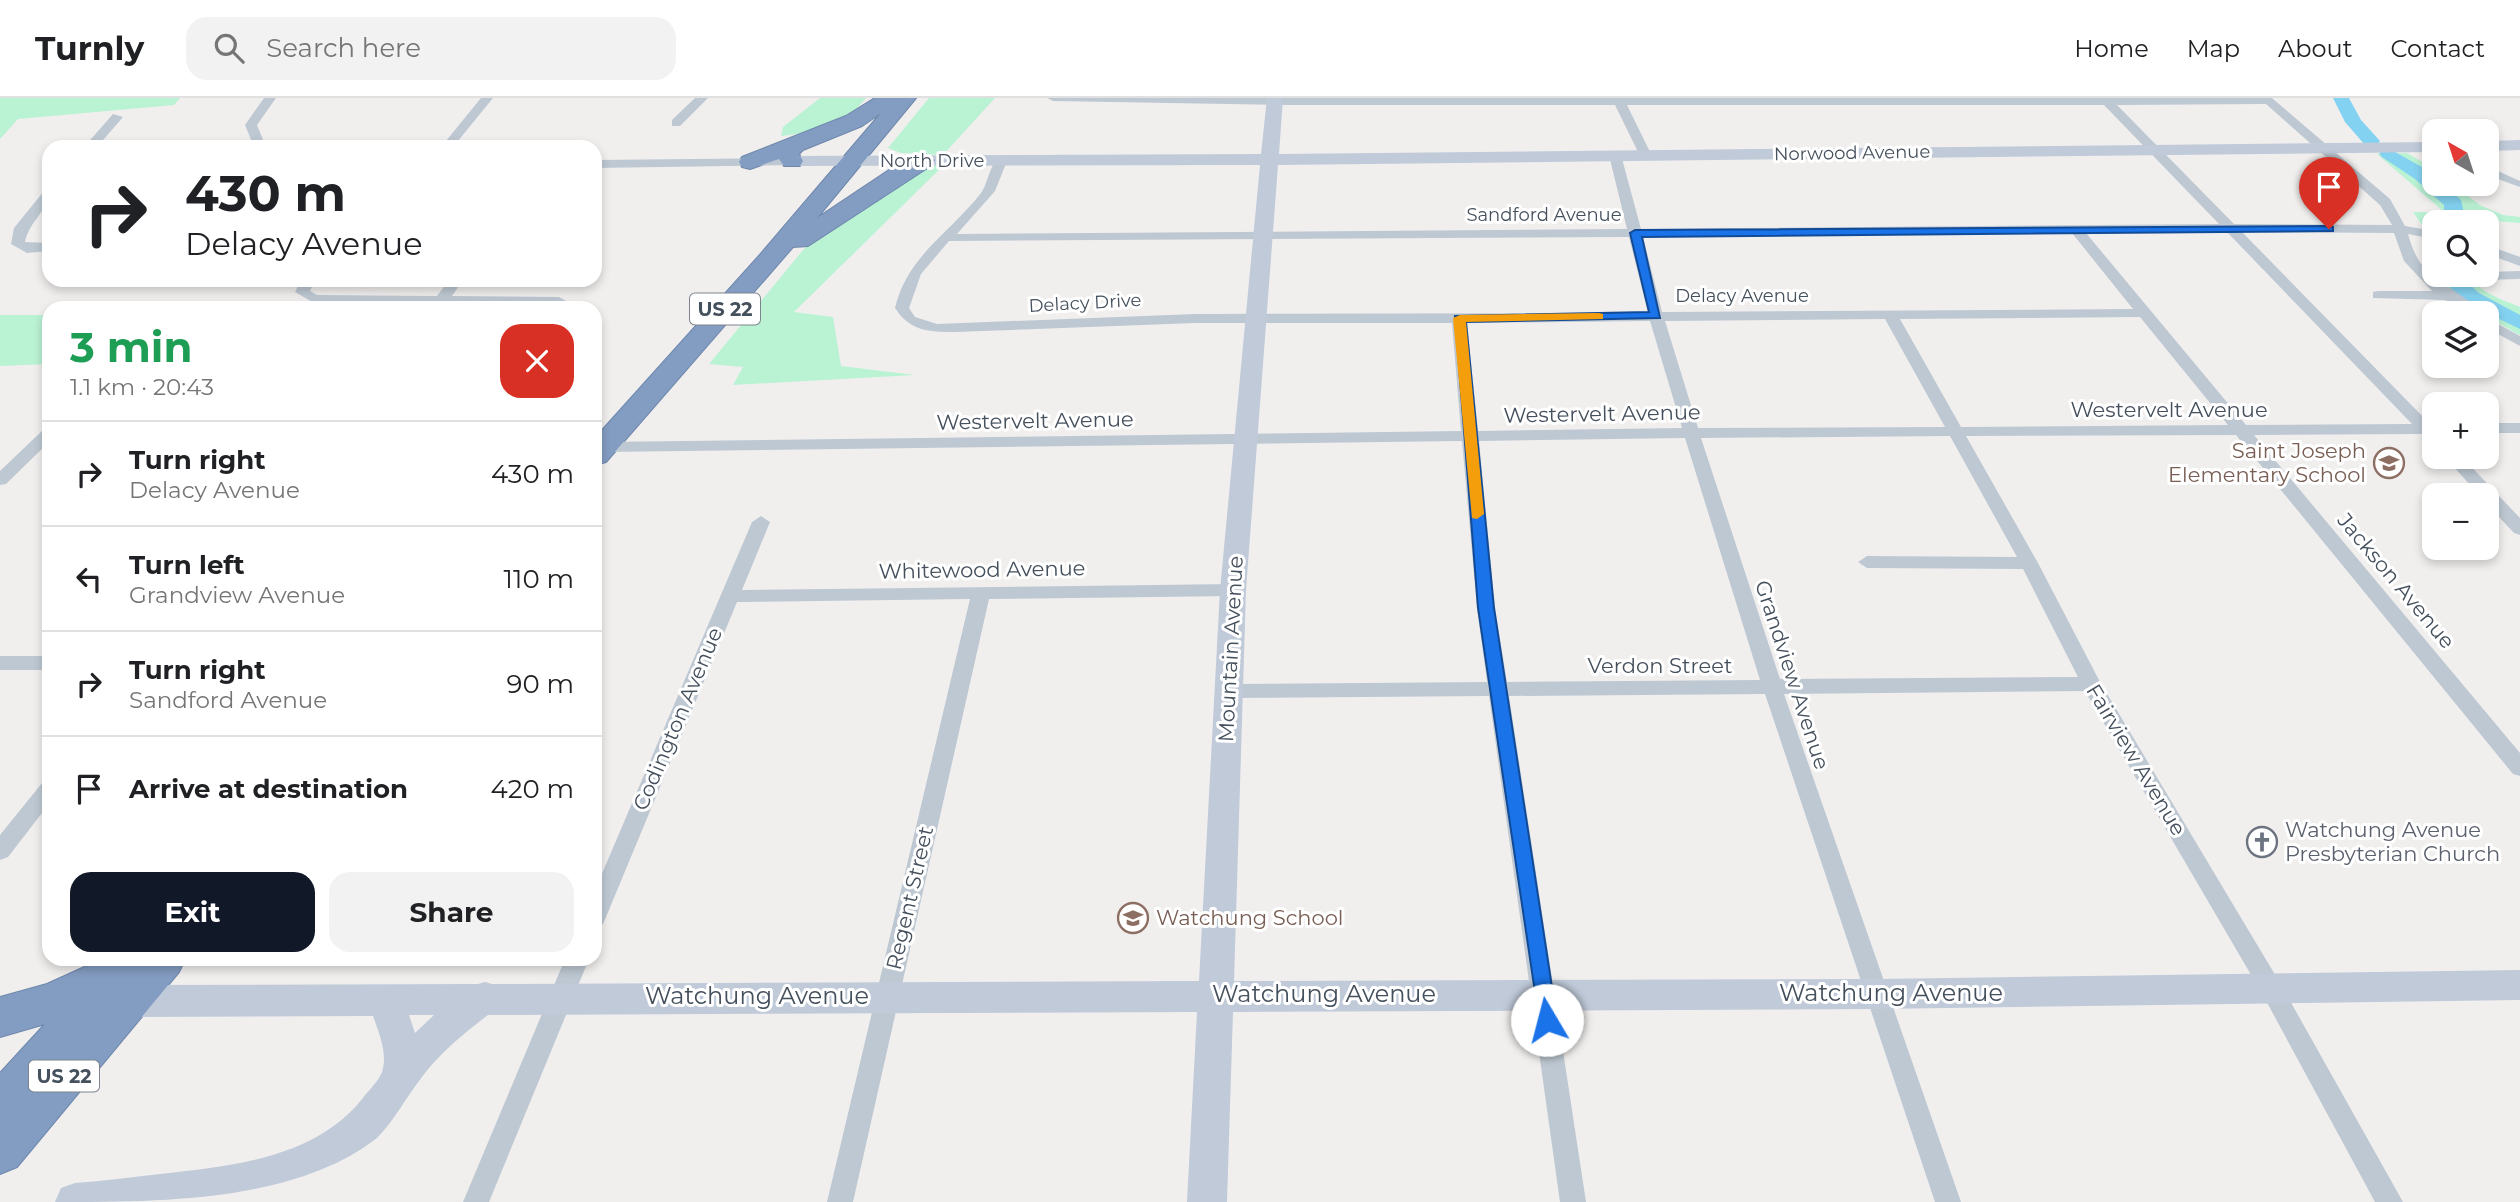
<!DOCTYPE html>
<meta charset="utf-8">
<style>
:root{--surface:#fff;--page:#f2f2f2;--text:#202124;--muted:#757577;--line:#e0e0e0;--accent:#111827}
body{margin:0;font-family:Montserrat,sans-serif;background:var(--page);color:var(--text);height:100vh;display:flex;flex-direction:column;font-size:26px;white-space:nowrap}
*{box-sizing:border-box;margin:0}
p{font-size:23px;color:var(--muted)}
.icon{flex:none;width:38px;height:38px;fill:none;stroke:currentColor;stroke-width:2;stroke-linecap:round;stroke-linejoin:round}
.map{position:relative;flex:1;overflow:hidden}
.panel{position:absolute;left:42px;top:203px;width:560px;height:665px;display:flex;flex-direction:column;background:var(--surface);border-radius:21px;box-shadow:0 4px 10px #0003}
.panel>*{flex:none}
.guide{position:absolute;left:42px;top:42px;width:560px;height:147px;border-radius:21px;box-shadow:0 4px 10px #0003;background:#fff;color:var(--text);overflow:hidden}
.needle{width:46px;rotate:321deg}
.buttons{position:absolute;left:2422px;top:21px;display:grid;gap:14px}
.buttons a{display:grid;place-items:center;width:77px;height:77px;border-radius:14px;background:var(--surface);box-shadow:0 4px 10px #0003;font-size:35px}
.pin{position:absolute;display:grid;place-items:center;width:60px;height:60px;color:#fff;margin:-72px -30px;border-radius:50% 50% 50% 0;rotate:-45deg;box-shadow:0 0 7px #0007}
.pin .icon{rotate:45deg}
.me{position:absolute;width:77px;margin:-38px;rotate:352deg;stroke-linejoin:round;filter:drop-shadow(0 0 5px #0008)}
.turn{display:flex;align-items:center;gap:24px;height:147px;padding:0 28px;font-size:32px}
.turn .icon{width:91px;height:91px;stroke-width:2.5}
.turn b{display:block;font-size:49px;line-height:60px}
.round{display:grid;place-items:center;flex:none;width:74px;height:74px;border-radius:21px;background:var(--page)}
.overview{display:flex;align-items:center;justify-content:space-between;height:119px;padding:0 28px}
h1{font-size:42px;font-weight:700;line-height:52px;color:#1e9e55}
.cta{display:flex;gap:14px;margin-top:auto;padding:14px 28px}
.cta a{flex:1;height:80px;border-radius:21px;background:var(--accent);color:#fff;font-size:28px;font-weight:700;line-height:80px;text-align:center}
.cta a+a{background:var(--page);color:var(--text)}
ul{padding:0;list-style:none}
li{display:flex;align-items:center;gap:21px;height:105px;padding:0 28px;border-top:2px solid var(--line)}
li div{flex:1}
li b{display:block;font-size:26px}
li em{font-style:normal}
header{display:flex;align-items:center;gap:42px;box-sizing:border-box;height:98px;padding:0 35px;background:var(--surface);border-bottom:2px solid var(--line)}
header strong{font-size:33px}
nav{display:flex;gap:38px;margin-inline-start:auto;font-size:24px}
.search{width:490px;height:63px;background:var(--page);display:flex;align-items:center;gap:18px;box-sizing:border-box;padding:0 24px;border-radius:21px;color:var(--muted);font-size:26px}
.map>svg:first-child{display:block}
</style>
<header>
<strong>Turnly</strong>
<div class="search"><svg class="icon" aria-label="search" viewBox="0 0 24 24"><circle cx="10" cy="10" r="6"/><path d="M15 15l6 6"/></svg>Search here</div>
<nav><a>Home</a><a>Map</a><a>About</a><a>Contact</a></nav>
</header>
<div class="map">
<svg width="2520" height="1104" viewBox="0 0 2520 1104">
<rect width="100%" height="100%" fill="#f1efee"/>
<g fill="#baf2d4">
<path d="M0 0H180L174 7 18 21 0 41Z"/>
<path d="M820 0H866L832 39 805 35 781 38 783 29Z"/>
<path d="M929 0H995L943 57 901 55 888 50Z"/>
<path d="M2407 55 2434 71V86H2452L2480 107 2503 117 2520 119V125L2480 122 2434 124V130L2422 127 2413 114H2444L2377 56Z"/>
<path d="M924 68H943L794 214 833 219 841 268 915 277 733 287 743 269 709 266 808 146Z"/>
<path d="M2434 151V177H2469C2480 195 2501 201 2520 209V237C2486 218 2442 198 2423 162Z"/>
<path d="M0 217H49V266L0 268Z"/>
</g>
<g fill="none" stroke-linecap="round" stroke-linejoin="round">
<g fill="#84d2f1" fill-rule="evenodd">
<path d="M2333 0H2349L2361 22 2380 43 2377 47H2365L2345 24Z"/>
<path d="M2388 50 2429 73 2434 78V86H2443L2461 102 2464 116 2458 124H2438L2444 116V107L2415 81 2382 59 2379 55Z"/>
<path d="M2434 145V163L2424 157 2427 147Z"/>
<path d="M2438 177H2459L2479 195 2520 217V231L2464 204Z"/>
</g>
<g stroke="#6e87ac" stroke-width="2">
<g id="highway">
<path d="M875 0H916L817 120 901 64 924 55 935 62 932 67 808 148 793 149 606 364 595 367V340L758 159 881 15 862 28 803 52 799 56 803 63 800 68H784L779 61 750 71 742 69 739 64 742 59 846 18Z"/>
<path d="M102 861H185L179 874 17 1069 0 1076V975L45 926 0 939V899L47 886Z"/>
</g>
</g>
<g fill="#bec8d2" fill-rule="evenodd">
<path d="M264 0H276L257 27 266 49H254L245 27Z"/>
<path d="M481 0H493L453 49H441Z"/>
<path d="M695 0H708L680 28H672V22Z"/>
<path d="M1047 0H2272L2390 101 2405 128 2434 133V141L2408 136C2422 189 2452 182 2481 215H2465L2445 202 2373 200V194L2378 193H2432L2404 163 2394 135 2242 134 2430 326H2434V339L2422 336 2254 337 2520 655V678L2513 676 2236 337 1966 338 2038 465 2100 584 2280 885 2403 1104H2375L2264 899 2085 593 1784 596 1961 1104H1935L1765 596 1509 598 1586 1104H1560L1489 598 1229 600 1222 598 1219 593 1222 588 1229 586 1487 584 1477 510 1462 343 603 354 595 349 603 344 1461 333 1452 225H1195L955 234C928 234 910 233 895 210 907 158 950 135 981 95 988 86 990 63 1001 59L1007 63 995 93 957 136 1627 131 1609 57 1615 53 1621 57 1641 131 2219 126 2104 7H1627L1651 56 1645 60 1639 56 1615 7H1292L1053 3ZM2266 6 2380 107 2392 127 2234 126 2117 7ZM2227 134 2412 326 2246 327 2086 135ZM2072 135 2133 211 1662 214 1643 139ZM1629 139 1648 215 1195 216 937 226 915 219 909 210 921 176 949 143ZM2140 219 2228 327 1961 329 1900 221ZM1885 221 1945 329 1698 330 1665 223ZM1650 223 1682 330 1478 333 1467 225ZM1950 338 2017 459 1867 458 1858 464 1867 470 2023 471 2078 579 1780 581 1701 340ZM1685 340 1760 582 1507 584 1495 510 1479 343Z"/>
<path d="M113 16 123 19 97 49H84Z"/>
<path d="M796 60 798 63 792 67 595 70V62Z"/>
<path d="M2487 68 2520 83V89L2487 77Z"/>
<path d="M49 92C49 113 29 123 25 144L49 145V153L27 155 11 146 14 130 44 93Z"/>
<path d="M2487 147 2520 159V168L2487 156Z"/>
<path d="M2520 173V181L2484 182 2477 178 2487 177V174Z"/>
<path d="M301 182H315L310 193 317 197 437 198 449 182H463L452 198 559 199 566 203 559 207 314 205 295 194Z"/>
<path d="M2487 220 2520 238V248L2487 230Z"/>
<rect x="2487" y="325" width="33" height="10"/>
<path d="M49 330V344L6 386 0 387V373L43 332Z"/>
<path d="M2445 359H2462L2520 420V437L2514 435 2487 406V397H2479Z"/>
<path d="M761 418 770 424 742 492 1233 486 1242 492 1233 498 989 501 853 1104H827L970 501 737 504 606 819 603 826 595 829V792L752 424Z"/>
<rect x="0" y="558" width="49" height="14"/>
<path d="M49 683V706L8 759 0 762V737L42 685Z"/>
<path d="M565 861H589L489 1104H463Z"/>
</g>
<g fill="#c0cad9" fill-rule="evenodd">
<path d="M1267 0H1283L1279 56 2434 44V54L1278 67 1246 492 1234 883 1879 881 2520 872V902L1879 911 1233 914 1227 1104H1187L1197 914 488 917C464 935 440 955 422 979 406 999 395 1022 377 1040 295 1104 161 1104 55 1104L61 1090 75 1085C103 1083 131 1079 160 1076 233 1068 319 1060 366 996 371 990 379 982 382 974 388 956 379 935 373 918L129 919 117 914 111 903 117 892 129 887 478 886 485 884 492 886 1199 883 1220 492 1260 67 792 68 783 63 792 58 1261 56ZM409 917H434L415 935Z"/>
<path d="M2520 42V52L2487 53V43Z"/>
</g>
<use href="#highway" fill="#839cc1" fill-rule="evenodd"/>
</g>
<path fill="#1a73e8" stroke="#114b97" stroke-width="2" d="M2329 128 2333 129V133L1642 139 1660 220 1466 224 1494 510 1557 922 1554 928 1547 931 1540 928 1478 510 1455 218 1649 214 1630 135 1635 132Z"/>
<path fill="#f59e0b" d="M1599 215 1603 216V221L1466 224 1484 416 1477 421 1472 420 1453 220 1460 217Z"/>
<defs>
<g id="school-ring" transform="scale(1.575)"><circle r="9.5" fill="#fff" stroke="#8d6e63" stroke-width="1.5"/><path d="M0-5L7-2L0 1L-7-2ZM-4 1L0 2.5L4 1V4Q0 6-4 4Z" fill="#8d6e63"/></g>
<g id="church-ring" transform="scale(1.575)"><circle r="9.5" fill="#fff" stroke="#6b7280" stroke-width="1.5"/><path d="M-1.2-6h2.4v3.5h3.3v2.4h-3.3V6h-2.4V-.1h-3.3v-2.4h3.3Z" fill="#6b7280"/></g>
</defs>
<g fill-rule="evenodd">
<use href="#school-ring" x="2389" y="365"/>
<use href="#church-ring" x="2262" y="744"/>
<use href="#school-ring" x="1133" y="820"/>
</g>
<g text-anchor="middle" stroke-width="6" stroke-linejoin="round" paint-order="stroke">
<g font-size="18" fill="#45505d" stroke="#fff">
<text transform="translate(1852 55) rotate(-1)" y="6">Norwood Avenue</text>
<text x="932" y="69">North Drive</text>
<text x="1544" y="123">Sandford Avenue</text>
<text x="1742" y="204">Delacy Avenue</text>
<text transform="translate(1085 205) rotate(-3)" y="6">Delacy Drive</text>
</g>
<g fill="#fff" stroke="#7d848e" stroke-width="2">
<rect x="690" y="195.5" width="70" height="31" rx="5"/>
<rect x="29" y="962.5" width="70" height="31" rx="5"/>
</g>
<g font-size="19" font-weight="bold" fill="#45505d">
<text x="725" y="218">US 22</text>
<text x="64" y="985">US 22</text>
</g>
<g font-size="21" fill="#45505d" stroke="#fff">
<text x="2169" y="319">Westervelt Avenue</text>
<text transform="translate(1602 316) rotate(-1)" y="7">Westervelt Avenue</text>
<text transform="translate(1035 323) rotate(-1)" y="7">Westervelt Avenue</text>
<text transform="translate(982 472) rotate(-1)" y="7">Whitewood Avenue</text>
<text transform="translate(2396 483) rotate(50)" y="7">Jackson Avenue</text>
<text transform="translate(1231 551) rotate(-87)" y="7">Mountain Avenue</text>
<text x="1660" y="575">Verdon Street</text>
<text transform="translate(1792 577) rotate(72)" y="7">Grandview Avenue</text>
<text transform="translate(678 621) rotate(-67)" y="7">Codington Avenue</text>
<text transform="translate(2136 662) rotate(59)" y="7">Fairview Avenue</text>
<text transform="translate(910 800) rotate(-77)" y="7">Regent Street</text>
</g>
<g font-size="21" fill="#785e54" stroke="#fff" text-anchor="end">
<text x="2366" y="360">Saint Joseph<tspan x="2366" dy="24">Elementary School</tspan></text>
<text x="1156" y="827" text-anchor="start">Watchung School</text>
</g>
<g font-size="21" fill="#5b616d" stroke="#fff" text-anchor="start">
<text x="2285" y="739">Watchung Avenue<tspan x="2285" dy="24">Presbyterian Church</tspan></text>
</g>
<g font-size="24" fill="#45505d" stroke="#fff">
<text x="1891" y="903">Watchung Avenue</text>
<text x="1324" y="904">Watchung Avenue</text>
<text x="757" y="906">Watchung Avenue</text>
</g>
</g>
</svg>
<div class="buttons">
<a><svg class="needle" viewBox="-14 -14 28 28"><path d="M0-13l5 13h-10z" fill="#e53935"/><path d="M0 13l5-13h-10z" fill="#757577"/></svg></a>
<a><svg class="icon" aria-label="search" viewBox="0 0 24 24"><circle cx="10" cy="10" r="6"/><path d="M15 15l6 6"/></svg></a>
<a><svg class="icon" aria-label="layers" viewBox="0 0 24 24"><path d="M12 4l9 5-9 5-9-5zM3 14l9 5 9-5"/></svg></a>
<a>+</a>
<a>−</a>
</div>
<div class="pin" style="left:2329px;top:131px;background:#d93025"><svg class="icon" aria-label="arrive" viewBox="0 0 24 24"><path d="M6 21V4h12l-3 4 3 4H6"/></svg></div>
<svg class="me" style="left:1547px;top:922px" viewBox="-20 -20 40 40"><circle r="19" fill="#fff"/><path d="M0-13L10 11 0 6-10 11z" fill="#1a73e8"/></svg>
<div class="guide">
<div class="turn"><svg class="icon" aria-label="right" viewBox="0 0 24 24"><path d="M7 20v-9h11M14 6l5 5-5 5"/></svg><div><b>430 m</b>Delacy Avenue</div></div>
</div>
<section class="panel">
<div class="overview"><div><h1>3 min</h1><p>1.1 km · 20:43</p></div><a class="round" style="background:#d93025;color:#fff"><svg class="icon" aria-label="close" viewBox="0 0 24 24"><path d="M6 6l12 12M18 6L6 18"/></svg></a></div>
<ul>
<li><svg class="icon" aria-label="right" viewBox="0 0 24 24"><path d="M7 20v-9h11M14 6l5 5-5 5"/></svg><div><b>Turn right</b><p>Delacy Avenue</p></div><em>430 m</em></li>
<li><svg class="icon" aria-label="left" viewBox="0 0 24 24"><path d="M17 20v-9H6M10 6l-5 5 5 5"/></svg><div><b>Turn left</b><p>Grandview Avenue</p></div><em>110 m</em></li>
<li><svg class="icon" aria-label="right" viewBox="0 0 24 24"><path d="M7 20v-9h11M14 6l5 5-5 5"/></svg><div><b>Turn right</b><p>Sandford Avenue</p></div><em>90 m</em></li>
<li><svg class="icon" aria-label="arrive" viewBox="0 0 24 24"><path d="M6 21V4h12l-3 4 3 4H6"/></svg><div><b>Arrive at destination</b></div><em>420 m</em></li>
</ul>
<div class="cta"><a>Exit</a><a>Share</a></div>
</section>
</div>
